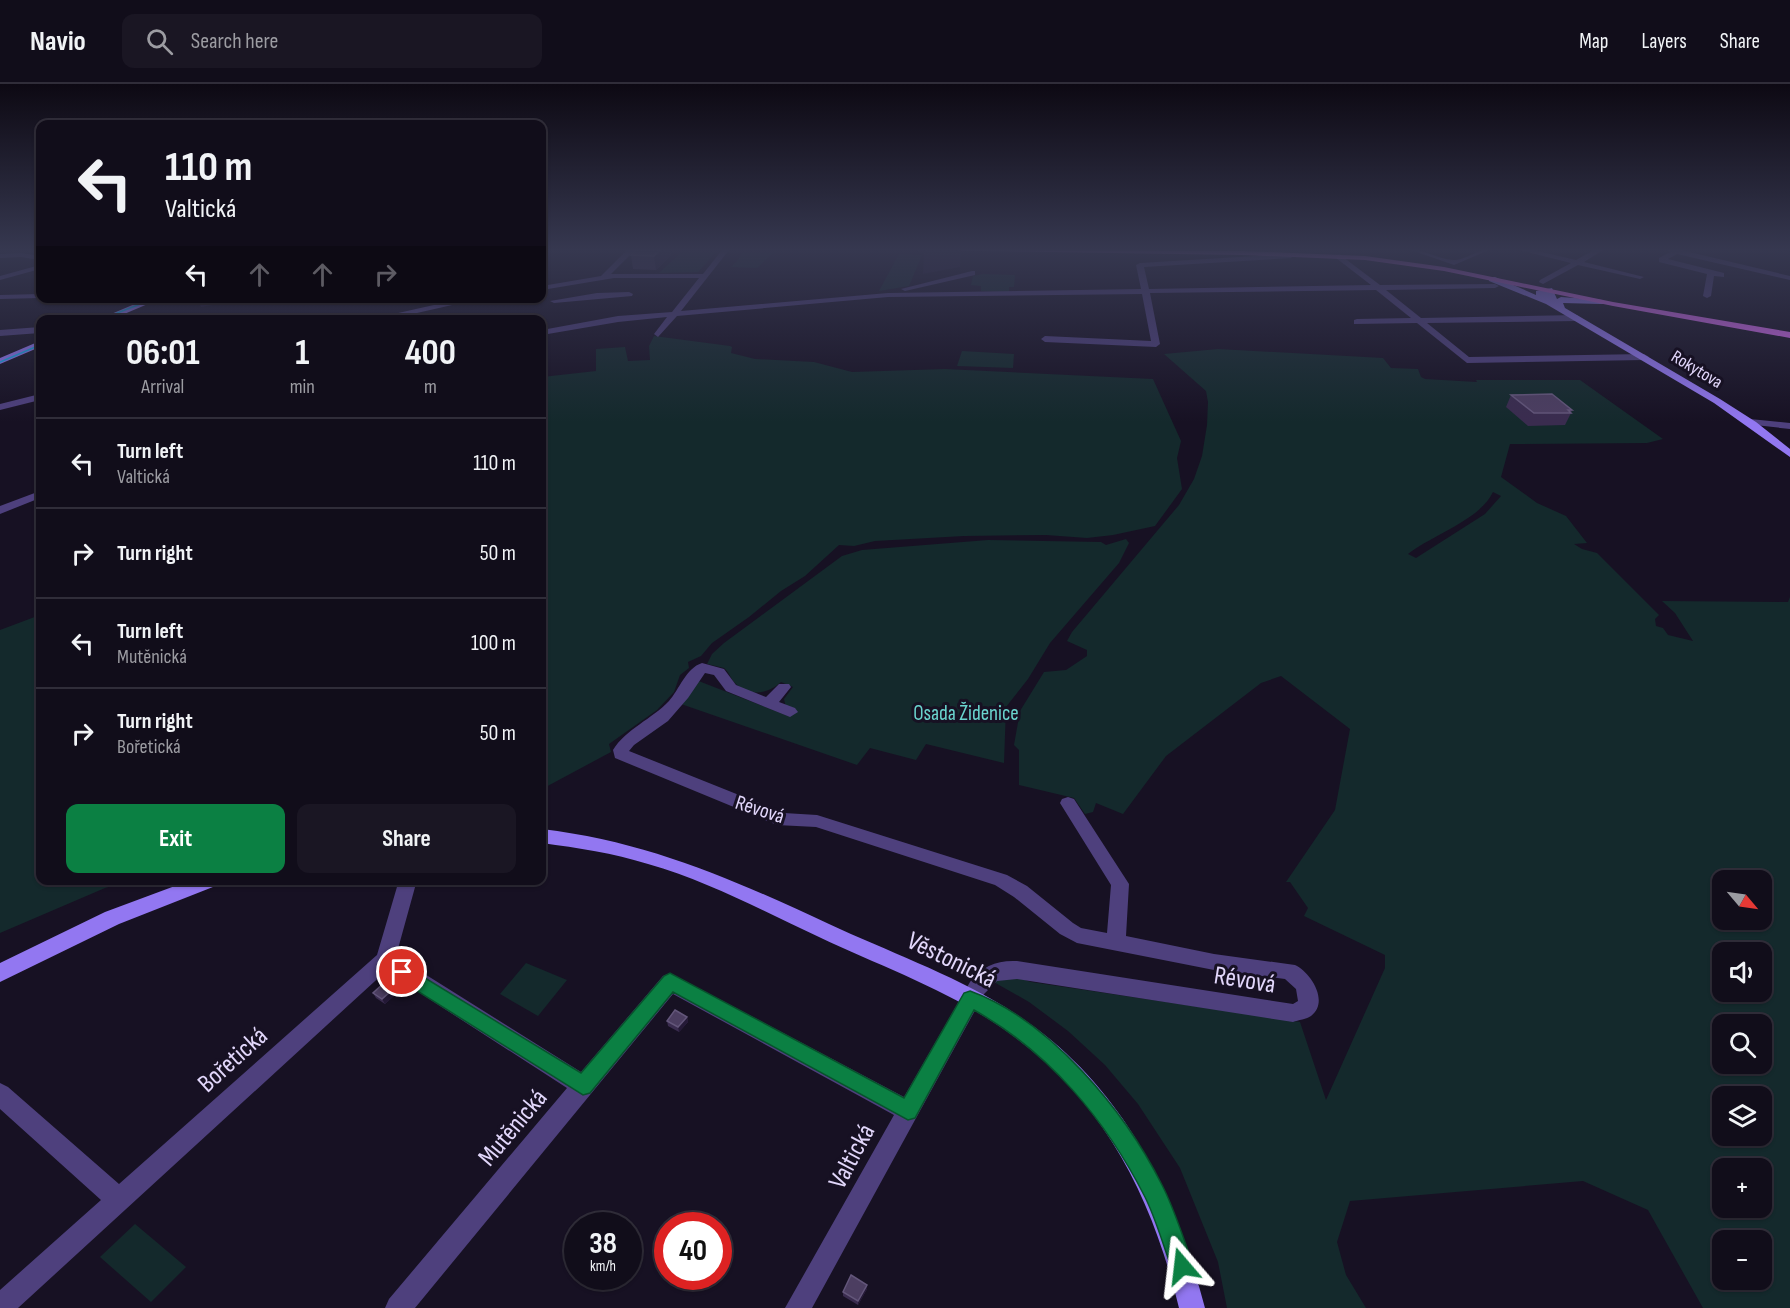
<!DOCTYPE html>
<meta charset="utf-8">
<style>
:root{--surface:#110d1a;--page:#1a1623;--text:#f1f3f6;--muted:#9c9ca2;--line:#302d39;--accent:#0b8043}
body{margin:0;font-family:"Sofia Sans Condensed",sans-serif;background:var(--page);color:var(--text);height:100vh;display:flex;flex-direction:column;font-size:22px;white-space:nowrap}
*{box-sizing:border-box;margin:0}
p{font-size:20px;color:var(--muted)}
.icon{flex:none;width:33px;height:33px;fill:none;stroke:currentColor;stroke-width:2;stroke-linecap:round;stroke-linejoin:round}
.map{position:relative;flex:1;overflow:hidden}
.drawer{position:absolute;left:36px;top:231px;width:510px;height:570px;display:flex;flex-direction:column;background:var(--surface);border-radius:12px;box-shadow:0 2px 4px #0004,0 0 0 2px var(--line)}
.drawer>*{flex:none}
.banner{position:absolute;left:36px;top:36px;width:510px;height:183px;border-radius:12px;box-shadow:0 2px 4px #0004,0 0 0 2px var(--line);background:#110d1a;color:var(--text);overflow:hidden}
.needle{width:39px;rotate:119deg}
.tools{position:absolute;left:1712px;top:786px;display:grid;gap:12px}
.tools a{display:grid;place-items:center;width:60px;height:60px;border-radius:12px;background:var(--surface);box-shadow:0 2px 4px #0004,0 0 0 2px var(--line);font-size:30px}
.speed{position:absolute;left:564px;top:1128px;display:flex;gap:12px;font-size:30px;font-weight:700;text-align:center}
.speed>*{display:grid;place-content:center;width:78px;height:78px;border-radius:50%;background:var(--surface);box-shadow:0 2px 4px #0004,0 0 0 2px var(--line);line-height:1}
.speed small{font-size:15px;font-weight:400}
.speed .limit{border:9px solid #d22;background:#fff;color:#111}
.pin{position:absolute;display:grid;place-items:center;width:51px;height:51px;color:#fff;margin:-26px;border:3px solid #fff;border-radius:50%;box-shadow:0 2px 6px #0007}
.me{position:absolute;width:66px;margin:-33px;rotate:343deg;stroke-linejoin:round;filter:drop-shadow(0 0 4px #0008)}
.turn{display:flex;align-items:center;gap:21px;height:126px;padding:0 30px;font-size:27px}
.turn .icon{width:78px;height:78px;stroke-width:2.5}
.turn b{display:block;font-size:42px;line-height:51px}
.lanes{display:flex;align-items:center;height:57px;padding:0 30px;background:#0003;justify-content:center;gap:30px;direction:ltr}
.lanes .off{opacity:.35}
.eta{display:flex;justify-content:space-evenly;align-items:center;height:102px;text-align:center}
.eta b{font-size:36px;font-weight:700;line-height:42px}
.action{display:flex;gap:12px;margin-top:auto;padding:12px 30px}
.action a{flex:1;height:69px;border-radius:12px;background:var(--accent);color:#fff;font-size:24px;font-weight:700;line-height:69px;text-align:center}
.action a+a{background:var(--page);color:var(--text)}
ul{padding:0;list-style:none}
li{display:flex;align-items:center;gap:18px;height:90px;padding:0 30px;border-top:2px solid var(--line)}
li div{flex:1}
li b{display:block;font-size:22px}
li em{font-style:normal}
header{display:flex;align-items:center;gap:36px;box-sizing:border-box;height:84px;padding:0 30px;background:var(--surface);border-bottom:2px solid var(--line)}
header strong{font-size:28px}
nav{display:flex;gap:33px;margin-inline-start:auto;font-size:21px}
.search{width:420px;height:54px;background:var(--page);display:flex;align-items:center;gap:15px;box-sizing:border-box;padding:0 21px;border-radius:12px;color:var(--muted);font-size:22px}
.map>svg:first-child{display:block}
</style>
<header>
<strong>Navio</strong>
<div class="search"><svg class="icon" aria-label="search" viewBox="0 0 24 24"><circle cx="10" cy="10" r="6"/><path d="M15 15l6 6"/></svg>Search here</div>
<nav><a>Map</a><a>Layers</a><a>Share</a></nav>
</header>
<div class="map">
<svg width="1790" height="1224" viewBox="0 0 1790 1224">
<rect width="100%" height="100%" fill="#171123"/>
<g fill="#14292c" fill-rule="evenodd">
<path d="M683 167 715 168V169L698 188 659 189Z"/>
<path d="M742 168H774L757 184 731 183 738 176Z"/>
<path d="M899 170 922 171 909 202 879 207Z"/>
<path d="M983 190 1015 191 1014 203H1009V208L981 207V202L971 201 973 192Z"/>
<path d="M654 252 730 262 732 263 731 269 755 275 814 278 852 288 945 285 1153 295 1181 357 1177 374 1182 405 1155 442 1113 451 1087 454 1046 451 964 452 875 457 854 462 839 461 805 492 781 507 749 533 712 559 701 572 688 578 689 584 680 591 674 608 657 626 609 660 611 668 542 705V293L596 287V265L625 263 628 277 650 276 649 262Z"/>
<path d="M1218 265 1383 274 1391 284 1418 285 1421 293 1425 295 1477 298 1476 296H1580L1663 355 1647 359 1510 360 1501 393 1537 419 1566 432 1587 459 1574 460 1582 465 1597 469 1659 531 1655 535 1656 542 1663 544 1668 551 1693 557 1675 529 1662 517 1788 518 1790 513V1224H1703L1648 1126 1583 1097 1350 1117 1337 1158 1346 1191 1366 1224H1227L1218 1178 1180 1084 1138 1020 1105 981 1068 947 1029 918 992 897 1003 889 1031 898 1300 938 1326 1016 1385 884V871L1304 832 1308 824 1290 798H1286L1335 726 1350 645 1281 592 1261 599 1166 672 1123 730 1096 719 1093 728 1085 730 1074 714 1019 701V666L1014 661 1020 627 1044 588 1066 586 1087 572V566L1067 557 1072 548 1179 421 1194 395 1202 372 1207 341 1208 318 1206 307 1164 270ZM1493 408 1501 412 1485 430 1416 474 1408 470C1432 451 1480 436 1493 408ZM1722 796H1761V836H1722ZM1722 868H1761V908H1722ZM1722 940H1761V980H1722ZM1722 1012H1761V1052H1722ZM1722 1084H1761V1124H1722ZM1722 1156H1761V1196H1722Z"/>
<path d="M962 267 1014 270 1013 284 957 282Z"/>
<path d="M1126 455 1129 459 1119 479 1050 559 1028 595 1006 623 1004 679 926 660 916 676 870 664 857 681 681 620 696 596 788 632 784 615 793 603 781 598C769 609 750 614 736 600 731 596 730 589 724 584L707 580 712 570 724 559 842 472 862 466 988 456 1101 458 1106 461Z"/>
<path d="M40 531V796L130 797 105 804 0 849V546Z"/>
<path d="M526 879 567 896 538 932 500 910Z"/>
<path d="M135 1140 186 1183 151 1218 100 1173Z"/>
</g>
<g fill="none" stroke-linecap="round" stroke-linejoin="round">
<g fill="#4e407d" fill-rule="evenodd">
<path d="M627 166H635L611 190H703L722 166H729L681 227 888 209 1141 205 1136 181 1140 179 1289 170 1292 174 1144 183 1149 205 1371 201 1336 174 1339 170 1380 201 1495 200 1499 202 1495 204 1386 206 1421 234 1577 231 1581 234 1577 237 1427 239 1469 273 1644 270 1649 273 1644 276 1467 279 1417 239 1354 240V236L1357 235 1411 234 1376 206 1150 209 1160 260 1156 263 1045 258 1041 255 1045 252 1151 257 1142 210 888 213 677 232 658 253 654 250 667 233 618 238 542 251V246L618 232 672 228 699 194H614L542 206V202L601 192Z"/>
<path d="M1411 166C1426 166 1438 175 1453 176 1463 177 1476 166 1489 166L1454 181Z"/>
<path d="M1519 166H1533L1576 176 1594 166H1603L1584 178 1644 193 1640 195 1578 181 1543 200 1539 198 1540 196 1571 179Z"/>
<path d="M1667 166H1681L1790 192V196L1677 170 1668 175 1724 189V193L1714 192 1711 212 1707 214 1703 212 1707 190 1659 178V174L1670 168Z"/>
<path d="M21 169 40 172V176L21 173 0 174V170Z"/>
<path d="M40 181V185L0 196V192Z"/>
<path d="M972 187H975V191L905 207 901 205Z"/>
<path d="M629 208 633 210 632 212 554 219 550 217 597 209Z"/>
<path d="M40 210V214L0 215V211Z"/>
<path d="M465 214H483L386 236H367Z"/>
<path d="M40 243V249L0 252V246Z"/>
<path d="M40 310V316L0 326V320Z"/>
<path d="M1750 335 1790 339V345L1746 340 1745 338Z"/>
<path d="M40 407V414L0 430V422Z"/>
<path d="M702 579 724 585 736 601 766 613 779 600H789L791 603 779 618 795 624 798 628 790 633 726 607 714 591 705 589 688 614 668 637 634 661 629 667 784 729 817 731 1007 791 1027 802 1073 839 1081 844 1107 849 1111 801 1060 719 1062 715 1068 713 1074 715 1129 800 1126 852 1214 870 1295 881C1310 888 1330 917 1311 932 1307 935 1298 936 1293 938L1017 895 997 897 984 910 812 1224H785L894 1031 673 910 415 1224H385L389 1215 567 1004 386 887 18 1224H0V1206L101 1116 0 1025V999L8 1003 119 1100 377 871 399 796H417L396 872 581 988 663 892 670 889 904 1013 970 898C982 882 997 876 1017 877L1293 920 1298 917 1296 905 1285 895 1214 886 1077 859 1060 850 1014 813 995 801 816 743 777 741 615 674 613 666C626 645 652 635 669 617 679 606 686 584 702 579Z"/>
</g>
<g fill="#9277f1" fill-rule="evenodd">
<path d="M1489 193H1495L1536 211V207L1552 204 1557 215 1561 213 1603 216V220H1600L1563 219 1565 224 1720 315 1756 338 1790 365V373L1714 319 1546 220 1489 197Z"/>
<path d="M149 214H162L110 236H97Z"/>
<path d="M40 257V263L0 280V274Z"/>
<path d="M542 745C649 758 732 795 829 840 887 867 949 889 1005 923 1117 992 1172 1100 1205 1224H1179C1150 1104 1097 1004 990 936 937 902 876 880 819 853 763 827 708 797 648 780 613 769 578 764 542 759Z"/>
<path d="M191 796H221L218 801 119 840 0 898V879L105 828Z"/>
</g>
<path fill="#d769f0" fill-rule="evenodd" d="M911 166 1243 167 1365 172 1444 183 1613 218 1790 248V254L1613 222 1444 187 1365 176 1243 171Z"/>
<g stroke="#17aae7" stroke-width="1.5">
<path d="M99 236 156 214"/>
<path d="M0 278 40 261"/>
</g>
</g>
<g fill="#3a2c4f">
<path d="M631 171H671L656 186 633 185Z"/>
<path d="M1511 311 1572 326 1571 329 1565 341 1528 342 1506 323Z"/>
<path d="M393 905 396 910 385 920 376 914 373 909Z"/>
<path d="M687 933 688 938 679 948 668 942 667 937Z"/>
<path d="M867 1201V1205L858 1221 843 1212V1208Z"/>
</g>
<g fill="#241936">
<path d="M660 166H671V171L656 186 654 172Z"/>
<path d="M924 166H961L960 183 923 190Z"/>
<path d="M207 214H222L224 219 201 223 198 216Z"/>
<path d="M393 905 396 910 385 920 382 915Z"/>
<path d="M687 933 688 938 679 948 678 943Z"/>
<path d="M867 1201V1205L858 1221V1217Z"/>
</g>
<g fill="#4c3e61" stroke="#63567a" stroke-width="1.5">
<path d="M636 166H660L654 172 631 171Z"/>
<path d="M1552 310 1572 326H1568L1571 329H1534L1511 311Z"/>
<path d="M384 899 393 905 382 915 373 909Z"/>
<path d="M675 926 687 933 678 943 667 937Z"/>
<path d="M851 1191 867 1201 858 1217 843 1208Z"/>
</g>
<linearGradient id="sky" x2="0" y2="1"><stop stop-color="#0d0913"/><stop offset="0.49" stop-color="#363850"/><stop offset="1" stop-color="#363850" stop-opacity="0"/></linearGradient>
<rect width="1790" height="338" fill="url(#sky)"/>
<path fill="#0b8043" stroke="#07532c" stroke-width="1.5" d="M402 880 581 989 664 892 670 889 904 1014 964 909 970 907C1050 936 1125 1027 1162 1101 1175 1126 1183 1155 1194 1182L1190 1190 1182 1193 1174 1190C1164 1165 1157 1137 1145 1113 1106 1036 1049 968 974 926L915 1034 908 1036 673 908 590 1009 583 1011 395 893 393 888 395 882Z"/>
<g text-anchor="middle" stroke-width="6" stroke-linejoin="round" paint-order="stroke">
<g font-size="18" fill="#e2d7fb" stroke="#171123">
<text transform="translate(1697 285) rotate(31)" y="6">Rokytova</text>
</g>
<g font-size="21" fill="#6ad4ce" stroke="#171123">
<text x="966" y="636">Osada Židenice</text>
</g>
<g font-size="21" fill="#e2d7fb" stroke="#171123">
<text transform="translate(760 725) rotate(18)" y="7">Révová</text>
</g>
<g font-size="26" fill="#e2d7fb" stroke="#171123">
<text transform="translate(952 875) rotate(26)" y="9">Věstonická</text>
<text transform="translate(1245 895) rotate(9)" y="9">Révová</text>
<text transform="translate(232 975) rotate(-42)" y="9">Bořetická</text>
<text transform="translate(512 1043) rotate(-50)" y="9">Mutěnická</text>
<text transform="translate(851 1072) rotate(-62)" y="9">Valtická</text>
</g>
</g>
</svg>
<div class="tools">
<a><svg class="needle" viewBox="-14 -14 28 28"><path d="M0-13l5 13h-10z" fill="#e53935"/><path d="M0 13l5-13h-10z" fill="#9c9ca2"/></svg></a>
<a><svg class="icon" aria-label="sound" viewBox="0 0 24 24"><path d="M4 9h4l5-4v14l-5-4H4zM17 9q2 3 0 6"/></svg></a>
<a><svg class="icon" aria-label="search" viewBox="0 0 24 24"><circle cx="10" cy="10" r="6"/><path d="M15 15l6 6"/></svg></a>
<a><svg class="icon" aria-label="layers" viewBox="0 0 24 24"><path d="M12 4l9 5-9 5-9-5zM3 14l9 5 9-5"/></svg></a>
<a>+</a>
<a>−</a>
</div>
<div class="speed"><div>38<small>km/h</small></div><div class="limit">40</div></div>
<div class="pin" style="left:402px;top:888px;background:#d93025"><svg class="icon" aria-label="arrive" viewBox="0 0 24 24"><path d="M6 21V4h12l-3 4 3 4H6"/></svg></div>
<svg class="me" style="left:1182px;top:1182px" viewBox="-20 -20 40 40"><path d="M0-17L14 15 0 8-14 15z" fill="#0b8043" stroke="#fff" stroke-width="4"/></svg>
<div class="banner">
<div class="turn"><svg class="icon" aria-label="left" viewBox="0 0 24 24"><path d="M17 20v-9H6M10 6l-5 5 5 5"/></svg><div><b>110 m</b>Valtická</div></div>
<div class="lanes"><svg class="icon" aria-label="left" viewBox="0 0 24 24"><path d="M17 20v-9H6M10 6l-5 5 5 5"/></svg><svg class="icon off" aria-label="ahead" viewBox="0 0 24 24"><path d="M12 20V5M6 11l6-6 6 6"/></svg><svg class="icon off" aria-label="ahead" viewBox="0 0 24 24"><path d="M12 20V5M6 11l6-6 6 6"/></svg><svg class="icon off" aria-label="right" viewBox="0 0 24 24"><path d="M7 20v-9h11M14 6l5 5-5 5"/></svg></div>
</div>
<section class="drawer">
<div class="eta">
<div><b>06:01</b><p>Arrival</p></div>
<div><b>1</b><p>min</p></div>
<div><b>400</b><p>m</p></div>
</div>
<ul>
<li><svg class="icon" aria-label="left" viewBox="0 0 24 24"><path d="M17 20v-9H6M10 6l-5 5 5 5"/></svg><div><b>Turn left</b><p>Valtická</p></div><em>110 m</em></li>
<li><svg class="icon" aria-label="right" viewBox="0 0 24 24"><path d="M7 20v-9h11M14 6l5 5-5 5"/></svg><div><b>Turn right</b></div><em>50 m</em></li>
<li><svg class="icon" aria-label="left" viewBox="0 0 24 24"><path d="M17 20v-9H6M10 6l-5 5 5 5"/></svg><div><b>Turn left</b><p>Mutěnická</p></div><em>100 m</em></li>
<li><svg class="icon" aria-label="right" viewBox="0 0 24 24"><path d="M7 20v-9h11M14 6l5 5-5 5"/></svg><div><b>Turn right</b><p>Bořetická</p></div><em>50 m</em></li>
</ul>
<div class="action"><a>Exit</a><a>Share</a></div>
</section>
</div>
